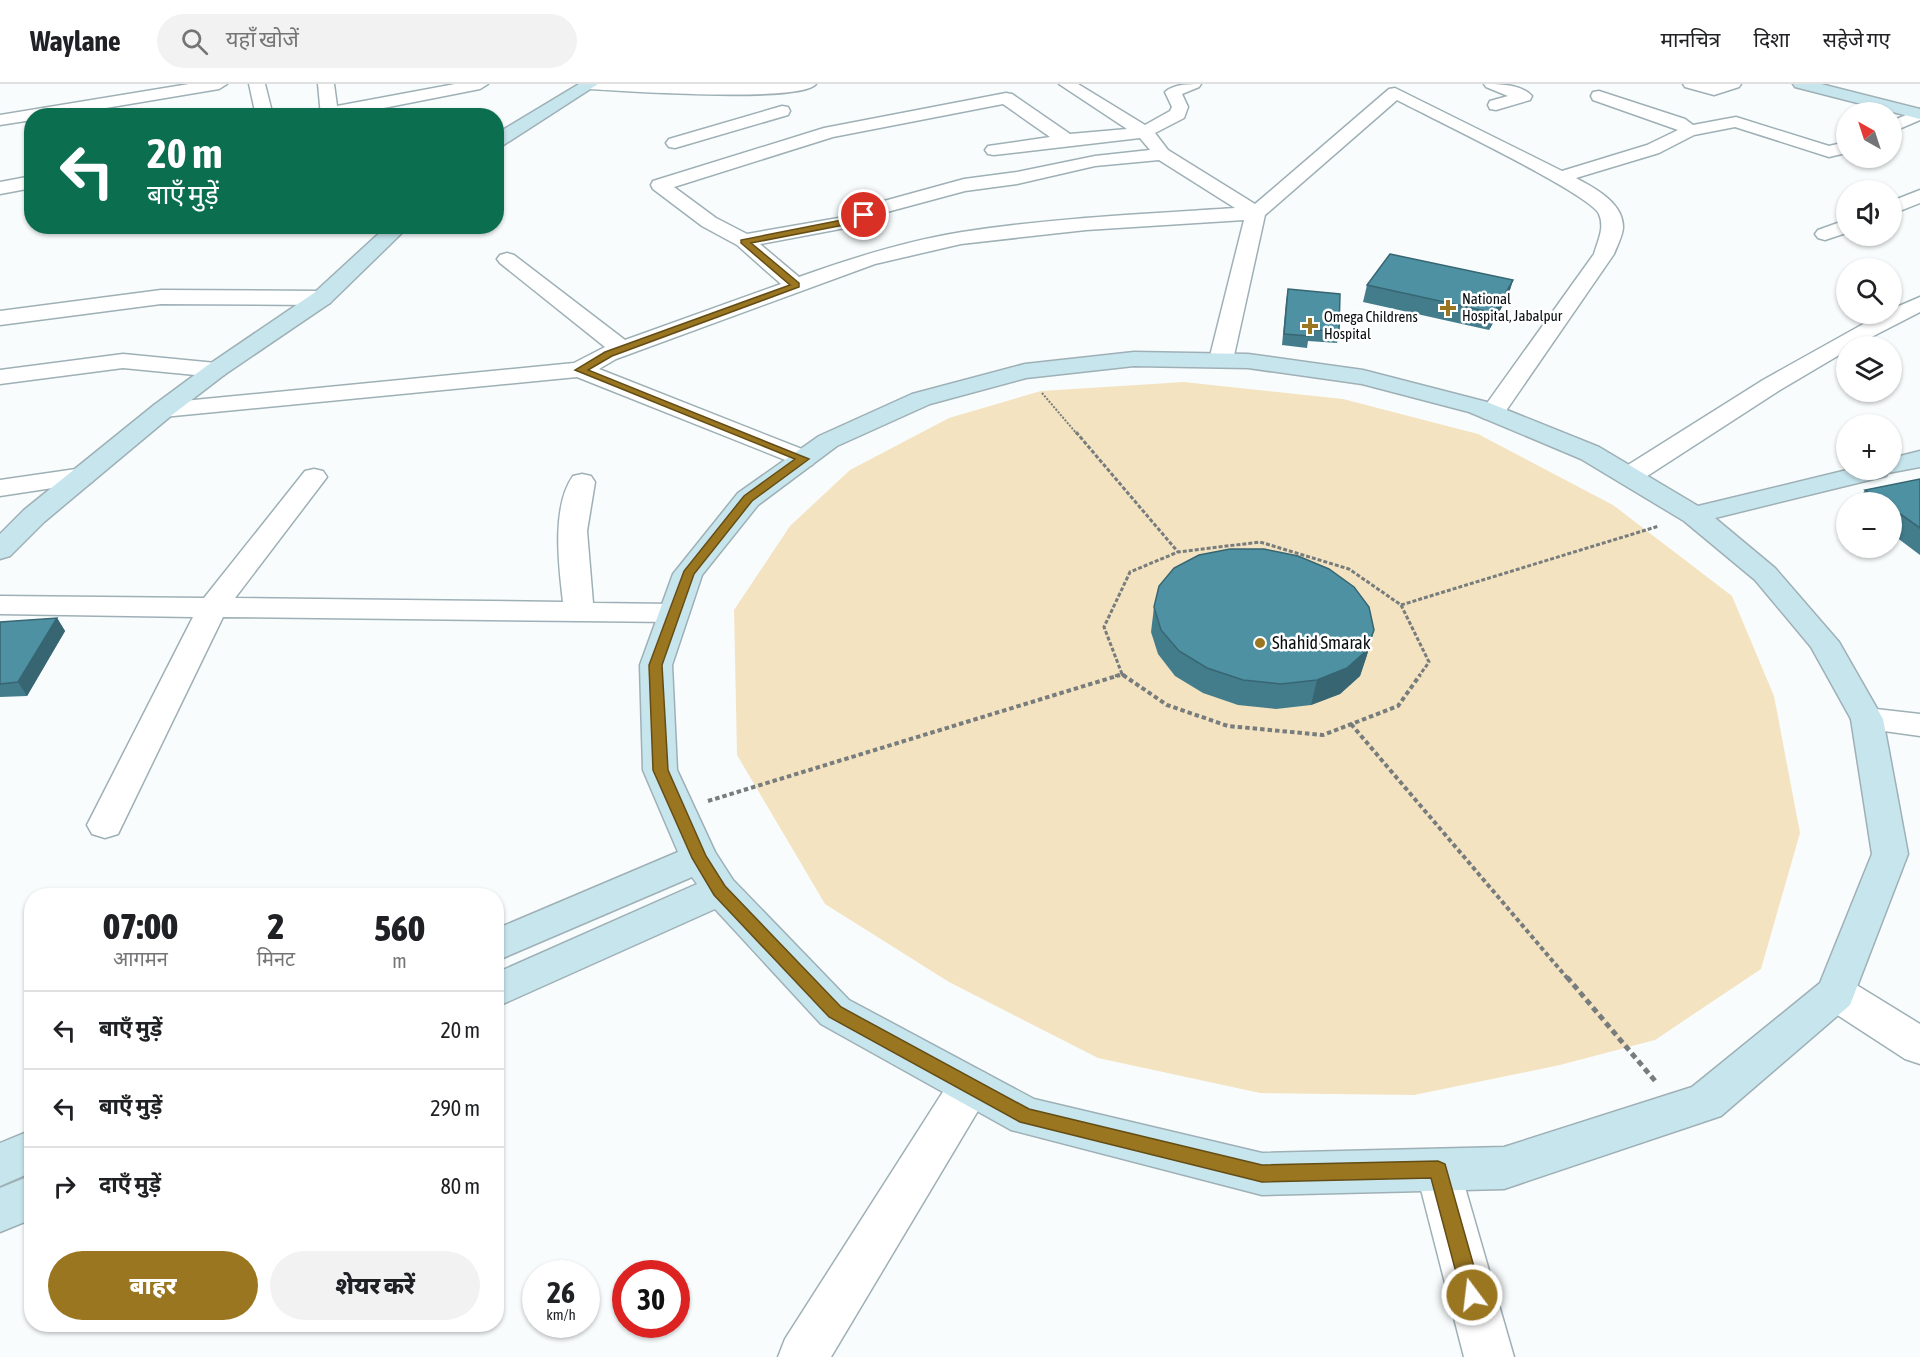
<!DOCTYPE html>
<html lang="hi">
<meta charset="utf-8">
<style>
:root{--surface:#fff;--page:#f2f2f2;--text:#202124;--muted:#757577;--line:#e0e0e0;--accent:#9a7621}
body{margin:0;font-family:"Asap Condensed","Noto Sans Devanagari",sans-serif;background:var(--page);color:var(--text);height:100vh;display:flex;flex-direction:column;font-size:22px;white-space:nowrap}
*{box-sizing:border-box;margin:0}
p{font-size:20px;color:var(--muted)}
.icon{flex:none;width:33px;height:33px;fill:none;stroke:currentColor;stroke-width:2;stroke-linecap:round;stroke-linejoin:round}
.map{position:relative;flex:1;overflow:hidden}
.sheet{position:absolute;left:24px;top:804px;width:480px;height:444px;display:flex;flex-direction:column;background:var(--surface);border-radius:24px;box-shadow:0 2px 4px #0004}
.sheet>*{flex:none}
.banner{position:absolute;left:24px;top:24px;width:480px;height:126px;border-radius:24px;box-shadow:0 2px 4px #0004;background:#0b6e4f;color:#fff;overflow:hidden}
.needle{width:39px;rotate:321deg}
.tools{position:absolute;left:1836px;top:18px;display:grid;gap:12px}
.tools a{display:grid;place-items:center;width:66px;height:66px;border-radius:50%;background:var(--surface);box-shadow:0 2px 4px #0004;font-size:30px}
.speed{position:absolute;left:522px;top:1176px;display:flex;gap:12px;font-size:30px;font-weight:700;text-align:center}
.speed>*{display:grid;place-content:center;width:78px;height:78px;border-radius:50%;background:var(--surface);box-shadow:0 2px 4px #0004;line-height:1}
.speed small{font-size:15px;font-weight:400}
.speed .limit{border:9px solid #d22;background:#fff;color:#111}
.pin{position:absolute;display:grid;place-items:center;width:51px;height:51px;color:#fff;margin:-26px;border:3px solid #fff;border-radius:50%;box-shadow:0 2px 6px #0007}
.me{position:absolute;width:66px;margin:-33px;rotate:345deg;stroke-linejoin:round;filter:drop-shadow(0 0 4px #0008)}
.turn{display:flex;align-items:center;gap:21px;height:126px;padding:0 24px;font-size:27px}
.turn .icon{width:78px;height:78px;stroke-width:2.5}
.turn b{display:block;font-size:42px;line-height:51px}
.eta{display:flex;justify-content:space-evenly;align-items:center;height:102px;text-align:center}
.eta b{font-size:36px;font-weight:800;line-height:42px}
.action{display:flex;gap:12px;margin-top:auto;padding:12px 24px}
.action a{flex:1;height:69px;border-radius:36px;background:var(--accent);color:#fff;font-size:24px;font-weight:800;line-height:69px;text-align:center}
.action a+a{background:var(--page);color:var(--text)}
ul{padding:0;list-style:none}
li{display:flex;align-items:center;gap:18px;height:78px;padding:0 24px;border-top:2px solid var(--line)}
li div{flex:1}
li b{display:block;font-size:22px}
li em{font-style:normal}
header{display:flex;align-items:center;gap:36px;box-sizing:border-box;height:84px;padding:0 30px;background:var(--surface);border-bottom:2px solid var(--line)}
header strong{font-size:28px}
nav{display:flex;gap:33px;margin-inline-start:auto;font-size:21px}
.search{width:420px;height:54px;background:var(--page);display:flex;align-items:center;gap:15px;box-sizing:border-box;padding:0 21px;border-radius:33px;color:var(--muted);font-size:22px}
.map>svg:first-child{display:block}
</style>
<header>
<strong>Waylane</strong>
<div class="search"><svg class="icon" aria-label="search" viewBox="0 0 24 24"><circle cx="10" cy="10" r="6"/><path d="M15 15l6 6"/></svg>यहाँ खोजें</div>
<nav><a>मानचित्र</a><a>दिशा</a><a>सहेजे गए</a></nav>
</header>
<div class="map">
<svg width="1920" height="1273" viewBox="0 0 1920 1273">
<rect width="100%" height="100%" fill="#f8fcfd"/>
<path fill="#f4e3c1" d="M1184 298 1343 315 1478 350 1613 421 1732 512 1774 612 1800 749 1761 885 1655 956 1560 981 1414 1011 1260 1009 1098 974 949 898 825 820 737 671 734 526 790 442 850 386 949 334 1041 307Z"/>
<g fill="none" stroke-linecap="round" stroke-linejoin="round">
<g stroke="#9eb0b6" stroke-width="3">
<g id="street">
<path d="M189 0H227L219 5 58 32H32V36L0 41V31Z"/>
<path d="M249 0H265L273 32H256Z"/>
<path d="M318 0H334L337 22 455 0H488L480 5 343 32H321Z"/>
<path d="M581 0H816C801 19 620 7 589 5Z"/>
<path d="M1059 0H1078L1145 41 1170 27 1172 23 1165 8C1174 0 1188 0 1201 0L1199 3 1182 10 1188 23 1184 34 1155 49 1168 66 1255 120 1389 5 1395 4 1562 87 1647 61 1678 46 1593 16 1591 12 1593 8 1599 7 1685 35 1693 41 1736 33 1829 62 1846 58V69L1829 73 1735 43 1694 51 1659 69 1576 94C1594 104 1623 118 1623 143 1623 151 1617 162 1614 170L1501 334 1492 336 1483 334 1480 329 1594 170C1598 156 1605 144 1599 130 1591 110 1427 32 1397 16L1265 131 1233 276 1229 281 1221 283 1213 281 1209 276 1244 136 1086 146 961 160 875 180 616 275 599 285 812 369 816 375 812 381 803 383 577 293 163 333 154 331 151 326 154 321 163 319 574 279 605 263 500 179 497 175 500 171 507 169 514 171 625 256 781 200 737 161 702 142 653 105 651 101 653 97 824 44 1006 9 1012 10 1070 50 1127 45ZM1003 20 1050 53 988 62 985 66 988 70 994 71 1140 54 1150 66 1095 72 1017 88 964 95 873 120 844 133 747 150 716 134 674 103 833 53ZM1159 76 1235 124C1144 130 1052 134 962 148 906 157 852 174 799 193L760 160 856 142 887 128 965 107 1017 100 1095 82Z"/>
<path d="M1484 0C1499 0 1521 0 1532 12L1530 16 1496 26 1490 25 1488 21 1490 17 1508 12 1486 3Z"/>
<path d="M1683 0H1741L1739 3 1714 11 1685 3Z"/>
<path d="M782 22 788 23 790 27 788 31 675 64 669 63 666 59 669 55Z"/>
<path d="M1920 25V36L1892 48V37Z"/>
<path d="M32 92V104L0 110V98Z"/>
<path d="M1920 106V119L1892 130V117Z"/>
<path d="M1846 136V149L1825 156 1818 154 1815 150 1818 146Z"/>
<path d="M161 206 322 207 330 209 333 214 330 219 322 221 161 220 0 241V227Z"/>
<path d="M1920 213V228L1854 262H1846V267L1780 306 1638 398 1629 400 1620 398 1616 392 1620 386 1763 296 1874 234 1882 230H1892V225Z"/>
<path d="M123 270 216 279 224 281 228 286 224 291 216 293 123 284 0 300V286Z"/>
<path d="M83 384 92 386 96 392 92 398 0 412V396Z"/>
<path d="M314 385 323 387 327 393 235 514 563 518C559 483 551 423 573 392L582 390 591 392 595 398 587 447 593 519 674 520 685 522 689 529 685 536 674 538 223 533 118 750 105 754 92 750 87 741 193 533 0 530V512L204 514 305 387Z"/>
<path d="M1867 624 1920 630V652L1855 643 1851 635 1855 627Z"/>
<path d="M1836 892 1850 897 1920 940V980L1905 975 1822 921 1816 909 1822 897Z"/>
<path d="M970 983 985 989 991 1002 985 1015 831 1273H778L785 1255 955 989Z"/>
<path d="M1438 1065 1454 1071 1460 1086 1514 1273H1464L1416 1086 1422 1071Z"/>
</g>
</g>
<g stroke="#9eb0b6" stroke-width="3">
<g id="secondary">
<path d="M579 0H598L502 62 496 63V50Z"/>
<path d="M1793 0H1821L1920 25V35L1795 3Z"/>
<path d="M387 142H409L330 219 224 291 172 331 44 438 10 472 0 475V450L24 426 154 321 208 281 314 209Z"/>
<path d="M1134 268 1248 270 1363 286 1487 318 1599 363 1698 422 1847 386H1892V374L1920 367V383L1888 389 1886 392 1715 434 1775 484 1839 558 1883 635 1908 770 1850 921 1721 1032 1504 1105 1262 1111 1011 1046 821 940 715 825 496 923V889L697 800 692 793 496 877V845L678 768 643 686 640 581 673 490 738 409 819 352 912 310 1025 280ZM1134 282 1248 284 1362 300 1469 328 1581 375 1684 437 1755 496 1811 563 1851 635 1872 770 1820 899 1692 1003 1504 1063 1262 1069 1034 1015 849 916 733 796 715 768 677 686 672 581 702 491 758 421 837 362 930 320 1026 294Z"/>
<path d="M32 1046V1088L0 1102V1059Z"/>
<path d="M32 1091V1135L0 1148V1104Z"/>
</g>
</g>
<path stroke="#777c7d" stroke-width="2" stroke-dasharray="2 1.5" stroke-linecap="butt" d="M1042 309 1077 350"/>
<g stroke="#777c7d" stroke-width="3" stroke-dasharray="4 2" stroke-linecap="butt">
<path d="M1076 348 1178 468"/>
<path d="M1401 521 1659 442"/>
<path d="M1122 590 1125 592"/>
<path d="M1122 590 1104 543 1130 488 1178 468 1260 458 1349 485 1401 521 1429 578 1419 592"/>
<path d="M1115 592 1122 590"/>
</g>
<g stroke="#777c7d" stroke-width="4" stroke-dasharray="4.5 3" stroke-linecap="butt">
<path d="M1123 591 1167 621 1228 642 1323 651 1398 622 1420 591"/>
<path d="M1351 640 1568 895"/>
<path d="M708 717 1120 591"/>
</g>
<path stroke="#777c7d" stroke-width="5" stroke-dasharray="6 4" stroke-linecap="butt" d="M1567 893 1656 998"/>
<use href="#street" fill="#fff" fill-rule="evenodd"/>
<use href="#secondary" fill="#c7e5ed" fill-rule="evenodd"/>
</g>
<g fill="#437d8c">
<path d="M1513 196 1508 212 1489 246 1363 218 1367 201Z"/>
<path d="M1288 205 1339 248 1337 259 1308 257 1307 264 1282 261 1286 217Z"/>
<path d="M1920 395V471L1892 450V418H1858L1865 406Z"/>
<path d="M1154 523 1374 546 1367 571 1360 592 1340 610 1311 621 1276 625 1238 621 1203 609 1175 592 1158 570 1151 548Z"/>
<path d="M57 534 65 547 27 612 0 613V538Z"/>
</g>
<g fill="#376672">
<path d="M1513 196 1508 212 1489 246 1494 229Z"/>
<path d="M57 534 65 547 27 612 18 598Z"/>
<path d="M1374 546 1367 571 1360 592 1340 610 1311 621 1317 596Z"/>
</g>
<g fill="#4e91a3" stroke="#376672" stroke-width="1.5">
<path d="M1390 170 1513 196 1494 229 1367 201Z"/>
<path d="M1288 205 1340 210 1339 248 1310 245 1309 252 1284 250Z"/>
<path d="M1920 395V444L1892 424V418H1884L1865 406Z"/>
<path d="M1230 465H1264L1298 472 1329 485 1354 503 1369 523 1374 546 1366 567 1347 584 1317 596 1281 600 1243 596 1207 584 1179 567 1161 546 1154 523 1159 502 1174 484 1199 471Z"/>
<path d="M57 534 18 598 0 600V538Z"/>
</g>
<path fill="#9a7621" stroke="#644d15" stroke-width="1.5" d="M861 129 868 131 849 140 751 159 799 199V203L612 272 588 286 809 375 752 417 694 490 662 581 668 686 706 772 725 802 841 923 1029 1025 1262 1081 1438 1077 1445 1080 1482 1211 1479 1218 1472 1221 1465 1218 1462 1211 1431 1094 1262 1098 1020 1038 829 933 714 811 692 774 653 686 649 581 684 487 744 412 795 375 575 286 605 268 790 201 741 159V156L847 135Z"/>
<g fill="#9a7621" stroke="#fff" stroke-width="2">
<path d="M1445 215h6v6h6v6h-6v6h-6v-6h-6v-6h6z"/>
<path d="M1307 233h6v6h6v6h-6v6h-6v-6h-6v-6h6z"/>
<circle cx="1260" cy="559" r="6"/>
</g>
<g text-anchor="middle" stroke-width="5" stroke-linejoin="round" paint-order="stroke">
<g font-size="15" fill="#080e10" stroke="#fff" text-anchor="start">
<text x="1462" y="220">National<tspan x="1462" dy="17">Hospital, Jabalpur</tspan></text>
<text x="1324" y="238">Omega Childrens<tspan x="1324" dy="17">Hospital</tspan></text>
</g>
<g font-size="18" fill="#080e10" stroke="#fff" text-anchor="start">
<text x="1272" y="565">Shahid Smarak</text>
</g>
</g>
</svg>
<div class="tools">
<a><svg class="needle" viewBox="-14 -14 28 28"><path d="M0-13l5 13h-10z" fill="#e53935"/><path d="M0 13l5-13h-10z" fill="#757577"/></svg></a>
<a><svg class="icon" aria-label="sound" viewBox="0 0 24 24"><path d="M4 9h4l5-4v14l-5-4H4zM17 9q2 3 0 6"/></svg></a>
<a><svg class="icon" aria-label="search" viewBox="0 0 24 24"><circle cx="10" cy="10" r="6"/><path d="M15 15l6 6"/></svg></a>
<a><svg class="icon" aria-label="layers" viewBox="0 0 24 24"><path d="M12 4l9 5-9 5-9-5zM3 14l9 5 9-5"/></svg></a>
<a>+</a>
<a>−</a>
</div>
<div class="speed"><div>26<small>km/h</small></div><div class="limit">30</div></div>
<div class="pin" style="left:864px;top:131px;background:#d93025"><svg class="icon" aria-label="arrive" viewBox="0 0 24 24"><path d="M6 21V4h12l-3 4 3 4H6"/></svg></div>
<svg class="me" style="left:1472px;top:1211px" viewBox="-20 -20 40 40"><circle r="17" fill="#9a7621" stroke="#fff" stroke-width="3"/><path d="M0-11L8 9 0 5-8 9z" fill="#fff"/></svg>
<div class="banner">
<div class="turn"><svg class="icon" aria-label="left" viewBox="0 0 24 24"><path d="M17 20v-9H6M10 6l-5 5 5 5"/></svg><div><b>20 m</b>बाएँ मुड़ें</div></div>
</div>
<section class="sheet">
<div class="eta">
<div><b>07:00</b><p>आगमन</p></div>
<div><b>2</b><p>मिनट</p></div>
<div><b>560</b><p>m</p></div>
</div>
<ul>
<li><svg class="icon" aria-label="left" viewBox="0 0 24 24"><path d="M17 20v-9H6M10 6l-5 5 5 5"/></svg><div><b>बाएँ मुड़ें</b></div><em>20 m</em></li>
<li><svg class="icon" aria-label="left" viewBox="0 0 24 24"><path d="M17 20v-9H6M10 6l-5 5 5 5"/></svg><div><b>बाएँ मुड़ें</b></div><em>290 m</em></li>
<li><svg class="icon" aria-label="right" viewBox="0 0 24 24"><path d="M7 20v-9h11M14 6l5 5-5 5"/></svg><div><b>दाएँ मुड़ें</b></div><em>80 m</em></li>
</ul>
<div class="action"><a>बाहर</a><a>शेयर करें</a></div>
</section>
</div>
